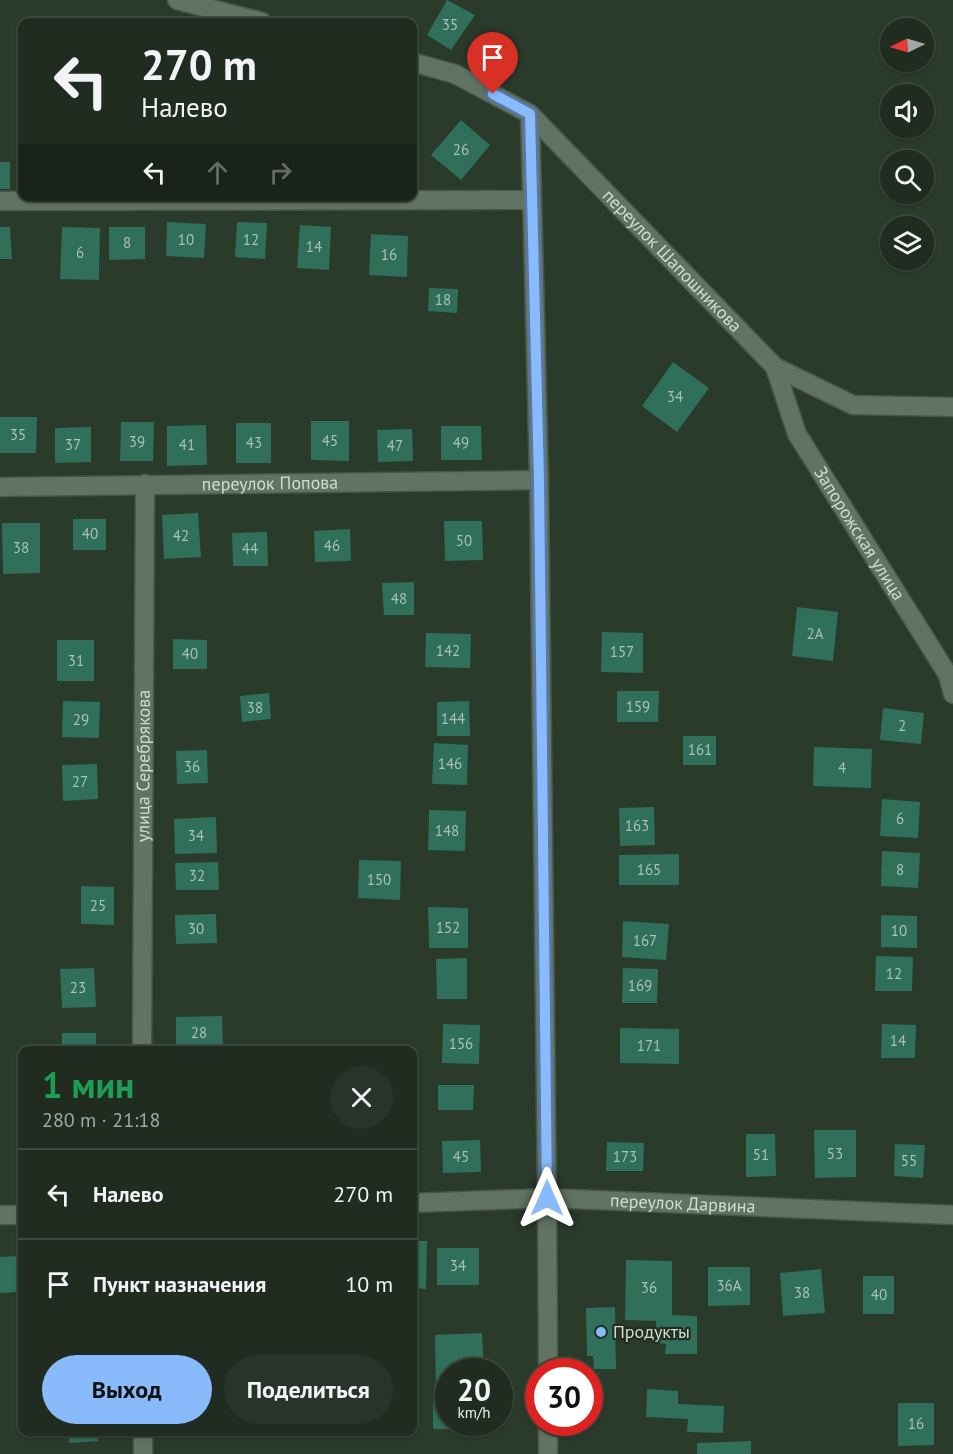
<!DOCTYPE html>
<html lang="ru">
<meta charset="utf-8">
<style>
:root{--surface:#202c20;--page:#283429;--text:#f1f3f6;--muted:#a2a7a5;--line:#3d483e;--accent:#89bafc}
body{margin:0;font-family:"PT Sans",sans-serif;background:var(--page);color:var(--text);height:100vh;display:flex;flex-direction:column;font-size:22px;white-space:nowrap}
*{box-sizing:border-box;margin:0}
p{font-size:20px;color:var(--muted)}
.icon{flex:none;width:33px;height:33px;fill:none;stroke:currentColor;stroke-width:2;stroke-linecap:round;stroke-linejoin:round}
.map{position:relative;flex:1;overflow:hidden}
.panel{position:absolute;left:18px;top:1046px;width:399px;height:390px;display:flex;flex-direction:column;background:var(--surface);border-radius:12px;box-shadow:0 2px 4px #0004,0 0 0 2px var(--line)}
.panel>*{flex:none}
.guide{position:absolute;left:18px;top:18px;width:399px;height:183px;border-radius:12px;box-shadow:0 2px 4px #0004,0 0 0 2px var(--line);background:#202c20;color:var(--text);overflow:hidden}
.needle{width:39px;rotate:265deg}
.buttons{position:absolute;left:880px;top:18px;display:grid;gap:12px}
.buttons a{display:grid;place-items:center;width:54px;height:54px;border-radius:50%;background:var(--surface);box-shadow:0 2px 4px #0004,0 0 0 2px var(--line);font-size:30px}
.speed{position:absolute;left:435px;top:1358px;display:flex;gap:12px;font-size:30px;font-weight:700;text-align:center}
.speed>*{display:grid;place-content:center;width:78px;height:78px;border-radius:50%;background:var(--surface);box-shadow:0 2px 4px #0004,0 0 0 2px var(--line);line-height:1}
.speed small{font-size:15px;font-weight:400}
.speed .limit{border:9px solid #d22;background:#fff;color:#111}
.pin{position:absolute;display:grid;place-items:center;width:51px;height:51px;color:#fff;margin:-62px -26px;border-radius:50% 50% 50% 0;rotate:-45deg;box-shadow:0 0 6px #0007}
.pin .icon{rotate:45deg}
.me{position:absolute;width:66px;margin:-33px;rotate:0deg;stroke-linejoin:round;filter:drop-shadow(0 0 4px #0008)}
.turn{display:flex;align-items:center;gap:21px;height:126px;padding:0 24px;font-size:27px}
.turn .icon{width:78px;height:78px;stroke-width:2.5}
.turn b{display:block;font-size:42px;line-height:51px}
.lanes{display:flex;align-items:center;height:57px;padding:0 24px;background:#0003;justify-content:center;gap:30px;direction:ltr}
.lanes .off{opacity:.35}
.round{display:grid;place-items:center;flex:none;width:63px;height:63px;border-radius:32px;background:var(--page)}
.summary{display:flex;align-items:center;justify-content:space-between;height:102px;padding:0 24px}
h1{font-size:36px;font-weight:800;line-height:45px;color:#1e9e55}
.cta{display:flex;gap:12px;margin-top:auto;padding:12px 24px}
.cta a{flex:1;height:69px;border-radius:36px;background:var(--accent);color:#111;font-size:24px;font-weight:800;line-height:69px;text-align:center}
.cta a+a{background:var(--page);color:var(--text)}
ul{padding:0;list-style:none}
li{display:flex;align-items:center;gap:18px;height:90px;padding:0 24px;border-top:2px solid var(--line)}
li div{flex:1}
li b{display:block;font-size:22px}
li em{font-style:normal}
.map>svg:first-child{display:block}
</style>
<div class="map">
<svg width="953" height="1454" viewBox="0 0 953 1454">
<rect width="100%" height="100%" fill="#2a3a2b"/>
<g fill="#306f5a">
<path d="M447 0 475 15 451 50 427 35Z"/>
<path d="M461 120 490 145 461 180 431 155Z"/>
<rect x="0" y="162" width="10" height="27"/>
<path d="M167 222 206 224 204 258 166 256Z"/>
<path d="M237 222 267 223 265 259 235 257Z"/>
<path d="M300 225 331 227 329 270 297 268Z"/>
<path d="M0 227H10L12 259H0Z"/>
<path d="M62 227 100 228 99 280 60 279Z"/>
<path d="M109 227H145V259L109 260Z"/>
<path d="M371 234 408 236 407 277 369 275Z"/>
<path d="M429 288 458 289 457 313 428 311Z"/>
<path d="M673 362 709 388 677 432 642 406Z"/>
<path d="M0 417H37L36 453H0Z"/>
<path d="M311 421H349V461L311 460Z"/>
<path d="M121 422H154L153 461H120Z"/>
<rect x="236" y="423" width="35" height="40"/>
<path d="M206 425 207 465 167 466V426Z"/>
<path d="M441 426H481L482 460H441Z"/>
<path d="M91 427V462L55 463V428Z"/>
<path d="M412 429 413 461 378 462 377 430Z"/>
<path d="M198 513 201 557 164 559 162 515Z"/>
<rect x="73" y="519" width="33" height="31"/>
<path d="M444 521H482L483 560 445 561Z"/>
<path d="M2 523H40V573L3 574Z"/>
<path d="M350 529 351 561 315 562 314 531Z"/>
<path d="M267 532 268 566H233L232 533Z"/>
<path d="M414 582V615H384L382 583Z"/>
<path d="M797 607 838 612 833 661 792 656Z"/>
<path d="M602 632 643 633V673L601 672Z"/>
<path d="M426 633 471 634 470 668 425 667Z"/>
<path d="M173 639 207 640V669H173Z"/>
<rect x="57" y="640" width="37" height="41"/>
<path d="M617 691H659L658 722H617Z"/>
<path d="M269 693 271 719 242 722 240 696Z"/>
<path d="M63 701 100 702 99 738 62 737Z"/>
<path d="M469 701 470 736H437V702Z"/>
<path d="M883 708 924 713 921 744 880 740Z"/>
<rect x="683" y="736" width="33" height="29"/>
<path d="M434 743 468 745 467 785 432 784Z"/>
<path d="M814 747 872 749 871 788 813 786Z"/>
<path d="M207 750 208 783 177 784 176 751Z"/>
<path d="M97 764 98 799 63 801 62 765Z"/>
<path d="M882 799 920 802 918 838 880 836Z"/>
<path d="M654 807 655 845 620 846 619 808Z"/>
<path d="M429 810 466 811 465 851 428 850Z"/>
<path d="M216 817 217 853 175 854 174 819Z"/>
<path d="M882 851 920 853 918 888 881 886Z"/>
<path d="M679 854V885H619V855Z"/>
<path d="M359 860 401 861 400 900 358 898Z"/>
<path d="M218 862 219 890H176L175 863Z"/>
<path d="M81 886 114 887V925L81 924Z"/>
<path d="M428 907 468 908V948H429Z"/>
<path d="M216 914 217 943 176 944 175 915Z"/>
<path d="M881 915 917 916V948L881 947Z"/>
<path d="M623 921 669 924 666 960 622 957Z"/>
<path d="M876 956 913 957 912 991H875Z"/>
<path d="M467 958V999H437L436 959Z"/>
<path d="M94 968 96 1007 62 1008 60 969Z"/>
<path d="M623 968 658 969 657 1003H622Z"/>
<path d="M222 1016 223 1050H176V1017Z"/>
<path d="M443 1024 480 1025 479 1064 442 1063Z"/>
<path d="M882 1024 916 1025 915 1058H881Z"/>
<path d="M620 1028 679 1029V1064L620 1063Z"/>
<rect x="62" y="1033" width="34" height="17"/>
<path d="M438 1085H474L473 1110H438Z"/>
<path d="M814 1130H856V1177L815 1178Z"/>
<path d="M746 1134H775L776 1176 746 1177Z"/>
<path d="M480 1140 481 1172 443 1173 442 1141Z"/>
<path d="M607 1142 644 1143 643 1171H606Z"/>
<path d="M895 1144 925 1145 923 1178 894 1176Z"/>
<path d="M412 1241H427L426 1289 412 1288Z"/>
<rect x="437" y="1248" width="42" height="37"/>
<path d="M17 1256 19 1292 0 1293V1257Z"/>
<path d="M626 1260 672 1261V1315L697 1316V1354H665L666 1344 656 1343V1321L625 1320Z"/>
<path d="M708 1267H750V1305L708 1306Z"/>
<path d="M821 1269 825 1313 783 1316 780 1273Z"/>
<rect x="863" y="1276" width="31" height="38"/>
<path d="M615 1307 616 1369H594L593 1356H587L586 1308Z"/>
<path d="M482 1333 484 1371H448V1390L436 1391 435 1335Z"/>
<path d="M647 1389 678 1391V1404L724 1406 723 1433 687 1432 688 1419 646 1417Z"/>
<path d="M433 1401H448V1422H483V1429H433Z"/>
<path d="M898 1403H934V1445L898 1446Z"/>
<path d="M69 1431H98V1441L69 1443Z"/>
<path d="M177 1431H202L203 1433 177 1434Z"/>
<path d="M751 1441V1454H697V1443Z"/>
</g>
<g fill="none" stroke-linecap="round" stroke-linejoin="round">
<g stroke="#485549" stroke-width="21">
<g id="street">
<path d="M177 0 262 22"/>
<path id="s1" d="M412 62 455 74 530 114 775 367 853 405 953 407"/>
<path id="s2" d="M530 114 539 480 547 1198 953 1215"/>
<path d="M0 201 532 200"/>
<path id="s3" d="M775 367 797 434 948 675 953 694"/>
<path id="s4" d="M0 487 539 480"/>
<path id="s5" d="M142 1050 145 484"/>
<path d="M143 1431V1454"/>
</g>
</g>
<g stroke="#485549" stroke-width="21">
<g id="secondary">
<path d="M412 1203 547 1198 548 1371"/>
<path d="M0 1215H22"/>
<path d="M548 1422V1454"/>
</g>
</g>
<use href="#street" stroke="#617363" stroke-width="18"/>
<use href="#secondary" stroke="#617363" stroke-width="18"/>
</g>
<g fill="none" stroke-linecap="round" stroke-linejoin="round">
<g stroke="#5979a4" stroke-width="15">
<path id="route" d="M493 94 530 114 539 480 547 1198"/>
</g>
<use href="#route" stroke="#89bafc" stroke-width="10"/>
</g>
<circle fill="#89bafc" stroke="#202f21" stroke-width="2" cx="601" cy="1332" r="6"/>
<g text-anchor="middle" stroke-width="4.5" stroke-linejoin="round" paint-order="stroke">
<g font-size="15" fill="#aac1b5">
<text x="450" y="30">35</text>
<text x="461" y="155">26</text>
<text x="186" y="245">10</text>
<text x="251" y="245">12</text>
<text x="127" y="248">8</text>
<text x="314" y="252">14</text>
<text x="80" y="258">6</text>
<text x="389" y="260">16</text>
<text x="443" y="305">18</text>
<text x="675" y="402">34</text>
<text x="18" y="440">35</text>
<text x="330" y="446">45</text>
<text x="137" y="447">39</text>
<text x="254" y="448">43</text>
<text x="461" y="448">49</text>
<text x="73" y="450">37</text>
<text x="187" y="450">41</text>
<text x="395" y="451">47</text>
<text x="90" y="539">40</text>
<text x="181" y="541">42</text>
<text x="464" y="546">50</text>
<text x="332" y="551">46</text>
<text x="21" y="553">38</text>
<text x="250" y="554">44</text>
<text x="399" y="604">48</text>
<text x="815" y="639">2А</text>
<text x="448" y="656">142</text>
<text x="622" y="657">157</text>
<text x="190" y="659">40</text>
<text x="76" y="666">31</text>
<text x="638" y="712">159</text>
<text x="255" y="713">38</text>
<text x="453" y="724">144</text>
<text x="81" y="725">29</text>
<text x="902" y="731">2</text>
<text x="700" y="755">161</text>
<text x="450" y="769">146</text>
<text x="192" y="772">36</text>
<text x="842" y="773">4</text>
<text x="80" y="787">27</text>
<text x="900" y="824">6</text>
<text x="637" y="831">163</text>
<text x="447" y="836">148</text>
<text x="196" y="841">34</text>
<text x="649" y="875">165</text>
<text x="900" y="875">8</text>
<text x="197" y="881">32</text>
<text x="379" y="885">150</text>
<text x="98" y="911">25</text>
<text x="448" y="933">152</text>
<text x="196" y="934">30</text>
<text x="899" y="936">10</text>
<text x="645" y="946">167</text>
<text x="894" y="979">12</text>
<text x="640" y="991">169</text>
<text x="78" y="993">23</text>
<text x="199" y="1038">28</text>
<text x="898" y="1046">14</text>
<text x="461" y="1049">156</text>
<text x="649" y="1051">171</text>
<text x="835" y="1159">53</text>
<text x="761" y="1160">51</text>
<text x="461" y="1162">45</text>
<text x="625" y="1162">173</text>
<text x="909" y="1166">55</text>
<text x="458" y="1271">34</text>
<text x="729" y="1291">36А</text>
<text x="649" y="1293">36</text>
<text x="802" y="1298">38</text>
<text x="879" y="1300">40</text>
<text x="916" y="1429">16</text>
</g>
<g font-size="18" fill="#d2dcd3" stroke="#202f21">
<text dy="6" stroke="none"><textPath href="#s1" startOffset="334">переулок Шапошникова</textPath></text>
<text dy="6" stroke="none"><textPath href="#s4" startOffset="270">переулок Попова</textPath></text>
<text dy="6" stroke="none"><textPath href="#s3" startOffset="188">Запорожская улица</textPath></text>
<text dy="6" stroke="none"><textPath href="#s5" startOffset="284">улица Серебрякова</textPath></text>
<text dy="6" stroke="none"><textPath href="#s2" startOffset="1220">переулок Дарвина</textPath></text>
</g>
<g font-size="18" fill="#d2dcd3" stroke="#202f21" text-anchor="start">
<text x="613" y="1338">Продукты</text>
</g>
</g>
</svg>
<div class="buttons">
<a><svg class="needle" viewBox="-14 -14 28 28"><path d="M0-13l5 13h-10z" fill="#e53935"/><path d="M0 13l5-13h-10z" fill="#a2a7a5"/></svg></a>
<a><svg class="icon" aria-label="sound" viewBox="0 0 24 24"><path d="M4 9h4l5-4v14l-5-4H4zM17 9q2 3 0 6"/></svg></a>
<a><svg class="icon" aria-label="search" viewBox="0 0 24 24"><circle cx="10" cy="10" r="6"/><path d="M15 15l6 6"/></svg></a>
<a><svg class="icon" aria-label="layers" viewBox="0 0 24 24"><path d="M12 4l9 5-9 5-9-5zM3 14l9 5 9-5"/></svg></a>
</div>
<div class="speed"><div>20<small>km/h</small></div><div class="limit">30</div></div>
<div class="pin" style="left:493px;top:94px;background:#d93025"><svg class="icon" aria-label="arrive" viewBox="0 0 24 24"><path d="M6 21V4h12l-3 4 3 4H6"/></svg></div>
<svg class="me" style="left:547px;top:1198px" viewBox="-20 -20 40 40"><path d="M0-17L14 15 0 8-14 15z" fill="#89bafc" stroke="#fff" stroke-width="4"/></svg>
<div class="guide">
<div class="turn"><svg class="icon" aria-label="left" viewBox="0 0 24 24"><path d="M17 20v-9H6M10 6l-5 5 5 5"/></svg><div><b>270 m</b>Налево</div></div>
<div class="lanes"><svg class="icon" aria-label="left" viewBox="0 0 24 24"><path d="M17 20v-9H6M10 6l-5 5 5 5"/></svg><svg class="icon off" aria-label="ahead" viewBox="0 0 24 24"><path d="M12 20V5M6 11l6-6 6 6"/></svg><svg class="icon off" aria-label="right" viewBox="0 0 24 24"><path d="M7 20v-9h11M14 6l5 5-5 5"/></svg></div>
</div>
<section class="panel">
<div class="summary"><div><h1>1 мин</h1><p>280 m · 21:18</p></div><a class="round"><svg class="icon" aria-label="close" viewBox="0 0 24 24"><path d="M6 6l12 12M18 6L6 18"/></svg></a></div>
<ul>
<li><svg class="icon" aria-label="left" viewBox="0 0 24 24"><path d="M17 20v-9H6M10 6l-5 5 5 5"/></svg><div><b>Налево</b></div><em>270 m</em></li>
<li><svg class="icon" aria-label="arrive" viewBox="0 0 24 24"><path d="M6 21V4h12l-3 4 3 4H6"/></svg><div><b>Пункт назначения</b></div><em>10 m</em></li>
</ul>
<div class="cta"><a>Выход</a><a>Поделиться</a></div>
</section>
</div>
